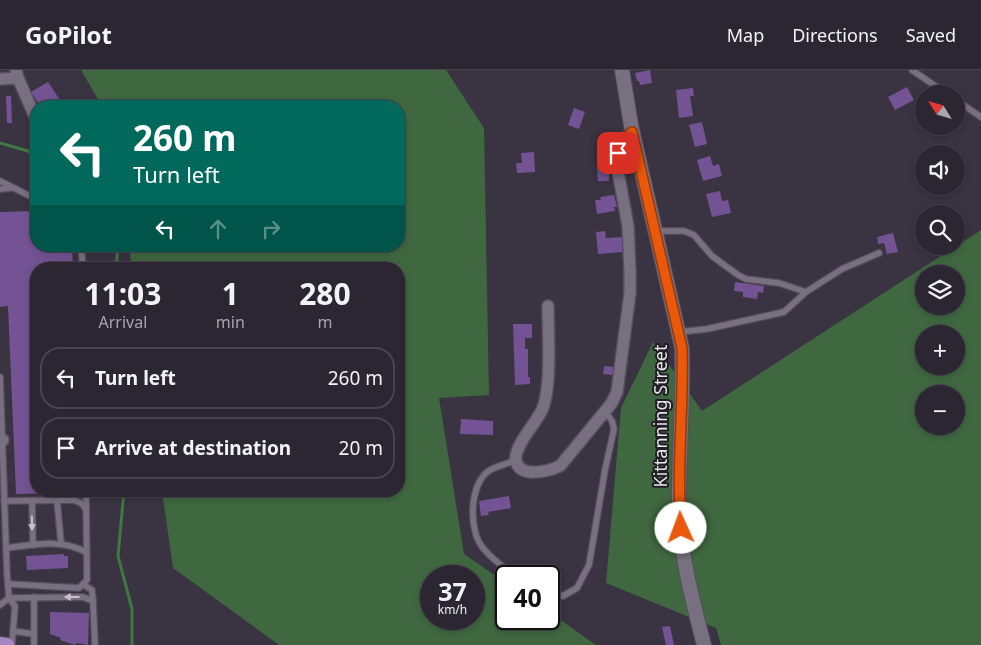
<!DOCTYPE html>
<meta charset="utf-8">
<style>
:root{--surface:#2c2632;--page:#342e3a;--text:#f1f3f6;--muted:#a6a5ac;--line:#48434d}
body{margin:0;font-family:"Noto Sans",sans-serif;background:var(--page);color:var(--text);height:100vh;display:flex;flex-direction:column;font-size:19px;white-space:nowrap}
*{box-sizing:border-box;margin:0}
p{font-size:16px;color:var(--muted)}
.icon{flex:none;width:28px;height:28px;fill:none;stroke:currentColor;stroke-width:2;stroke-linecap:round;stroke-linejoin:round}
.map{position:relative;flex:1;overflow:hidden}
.panel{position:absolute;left:30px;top:192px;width:375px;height:235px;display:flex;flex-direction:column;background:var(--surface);border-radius:20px;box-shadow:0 2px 8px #0003,0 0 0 1px var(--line)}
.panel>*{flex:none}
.hud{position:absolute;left:30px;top:30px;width:375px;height:152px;border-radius:20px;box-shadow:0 2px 8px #0003,0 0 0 1px var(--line);background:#00695c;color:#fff;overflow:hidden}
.needle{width:32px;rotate:307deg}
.fabs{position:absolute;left:915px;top:15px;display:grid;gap:10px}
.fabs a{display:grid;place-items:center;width:50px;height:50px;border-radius:50%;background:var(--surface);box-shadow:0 2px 8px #0003,0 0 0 1px var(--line);font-size:25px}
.speed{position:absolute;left:420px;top:495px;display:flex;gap:10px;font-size:25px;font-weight:700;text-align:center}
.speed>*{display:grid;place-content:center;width:65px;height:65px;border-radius:50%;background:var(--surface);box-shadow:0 2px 8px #0003,0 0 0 1px var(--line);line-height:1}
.speed small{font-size:12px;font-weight:400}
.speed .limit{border:2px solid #111;border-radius:8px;background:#fff;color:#111}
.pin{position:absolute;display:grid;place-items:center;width:42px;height:42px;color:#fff;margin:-21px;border-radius:10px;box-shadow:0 2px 8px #0006}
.me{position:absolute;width:55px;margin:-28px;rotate:358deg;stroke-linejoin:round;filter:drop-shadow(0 0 4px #0008)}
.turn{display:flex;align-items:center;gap:18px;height:105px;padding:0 20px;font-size:22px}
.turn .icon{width:65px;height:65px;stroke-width:2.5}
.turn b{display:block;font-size:35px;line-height:42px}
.lanes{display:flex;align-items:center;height:48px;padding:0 20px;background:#0003;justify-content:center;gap:25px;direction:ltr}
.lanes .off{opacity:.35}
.eta{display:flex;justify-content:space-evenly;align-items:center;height:85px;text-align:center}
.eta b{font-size:30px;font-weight:700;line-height:35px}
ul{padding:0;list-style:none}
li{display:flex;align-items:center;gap:15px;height:62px;margin:0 10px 8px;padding:0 10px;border:2px solid var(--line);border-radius:20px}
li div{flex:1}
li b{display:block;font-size:19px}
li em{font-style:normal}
header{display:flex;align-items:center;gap:30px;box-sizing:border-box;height:70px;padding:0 25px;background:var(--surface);border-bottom:1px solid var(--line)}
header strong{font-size:24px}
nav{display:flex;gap:28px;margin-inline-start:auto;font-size:18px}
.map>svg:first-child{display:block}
</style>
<header>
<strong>GoPilot</strong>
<nav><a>Map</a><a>Directions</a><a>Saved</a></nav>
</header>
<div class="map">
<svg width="981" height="575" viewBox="0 0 981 575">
<rect width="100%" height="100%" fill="#3a3342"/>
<g fill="#3f6840" fill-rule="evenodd">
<path d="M81 0H446L484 58 489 325 439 328 464 484 506 513V549H549V542L596 575H279L173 498 162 421H399V199H132L129 176H399V36H102ZM431 506H474V549H431Z"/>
<path d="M981 160V575H721L716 558 606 513 621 338 653 272 702 341ZM924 204H956V236H924ZM924 264H956V296H924ZM924 324H956V356H924Z"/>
</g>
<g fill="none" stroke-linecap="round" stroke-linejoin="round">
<g stroke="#3e7940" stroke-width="3">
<path d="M0 73 28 81 36 87"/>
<path d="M116 199 118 176"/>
<path d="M124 421 118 486 132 539V575"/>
</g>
</g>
<g fill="#745394">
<path d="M650 0 652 13 640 15 639 11H637L635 3Z"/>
<path d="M48 12 64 36H40L31 22Z"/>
<path d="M907 17 914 30 895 40 888 27Z"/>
<path d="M693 18 694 26H690L693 46 679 48 676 20Z"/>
<path d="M6 26H11L12 53H7Z"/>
<path d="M574 38 585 42 579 59 568 55Z"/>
<path d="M702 52 707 74 695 77 689 55Z"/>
<path d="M534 82 535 102 517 103 516 93H522L521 83Z"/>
<path d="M710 86 713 96 719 94 722 106 703 111 697 90Z"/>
<path d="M597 97H609V111H598Z"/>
<path d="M720 121 722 131 728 130 731 143 712 147 706 124Z"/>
<path d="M614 125 617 137H614L615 141 597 144 595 130H601L600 127Z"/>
<path d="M34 141 36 176H72L73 199H36V421H54V423L16 424 8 236 0 237V142Z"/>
<path d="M605 161 606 168 623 167V182L598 184 596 162Z"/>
<path d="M893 163 898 182 887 184 884 173 878 174 877 167Z"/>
<path d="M735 212 764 216 763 223 758 222 757 229 743 227V222L734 221Z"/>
<path d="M513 254H532V268H525V279H528V307H530V314L515 315Z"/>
<path d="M604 296 614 297 613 305 603 304Z"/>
<path d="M461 349 493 351V365L460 364Z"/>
<path d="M509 426 511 438 488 442 489 445 481 446 479 431Z"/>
<path d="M64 484V486H68V498L27 500 26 486Z"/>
<path d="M50 542 89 543 88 575 77 573 75 575 60 570 61 568 50 564Z"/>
<path d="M670 556 674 575H666L662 557Z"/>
</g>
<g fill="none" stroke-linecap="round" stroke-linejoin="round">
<g stroke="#554f5c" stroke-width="8">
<g id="service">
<path d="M912 0 947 24"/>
<path d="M956 30 981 47"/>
<path d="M0 111 36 129"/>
<path d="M0 119 12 118"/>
<path d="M656 161H684L694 165 712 186 738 205 746 209 779 213 806 222"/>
<path d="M81 176 83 199"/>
<path d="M679 262 707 259 784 242 806 222 842 199 879 183"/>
<path d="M0 307 7 504 9 528 15 536 12 575"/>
<path d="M516 390C507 394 498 396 490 400 469 413 468 460 483 478 492 489 504 498 516 506"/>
<path d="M57 430 61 473"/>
<path d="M4 431 73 430 81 433 86 439"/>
<path d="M32 431 33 475"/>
<path d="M6 478C34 475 60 468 86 482"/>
<path d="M8 514 79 518 87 510 86 421"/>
<path d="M84 515 92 520 93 531"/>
<path d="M549 523 563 526 577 518 589 495 605 400 614 359 612 351 605 341"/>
<path d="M34 527V575"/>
<path d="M0 535 9 528 83 527 93 531 95 575"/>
<path d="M13 561 34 564"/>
</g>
</g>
<g stroke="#554f5c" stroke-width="14">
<g id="minor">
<path d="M16 0 18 8 36 49"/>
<path d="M0 9 18 8"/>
<path d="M548 236C548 262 552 318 542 340 536 353 513 377 516 391 520 409 549 401 560 396L611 334 617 322 630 223V202L628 156 617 96V83L624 70 632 61"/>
<path d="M0 370H3"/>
</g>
</g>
<g stroke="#554f5c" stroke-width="16">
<path id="tertiary" d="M622 0 631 55 682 278C684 333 678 388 679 443 681 488 693 532 704 575"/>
</g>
<g stroke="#554f5c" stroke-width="16">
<path id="trunk" d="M0 574 7 575"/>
</g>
<use href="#service" stroke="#787081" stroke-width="5.5"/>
<use href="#minor" stroke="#787081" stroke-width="11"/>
<use href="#tertiary" stroke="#787081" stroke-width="14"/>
<use href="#trunk" stroke="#a586c5" stroke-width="14"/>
</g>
<defs><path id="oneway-solid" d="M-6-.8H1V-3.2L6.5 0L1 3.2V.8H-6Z" transform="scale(1.25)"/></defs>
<g fill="#c6c1cd">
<use href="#oneway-solid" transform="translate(32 453) rotate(89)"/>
<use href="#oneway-solid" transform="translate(72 527) rotate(180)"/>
</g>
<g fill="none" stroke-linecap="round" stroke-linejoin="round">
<g stroke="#983908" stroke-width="12">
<path id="route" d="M618 83 624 70 632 62 682 278C684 338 676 398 681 458"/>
</g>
<use href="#route" stroke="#ea580c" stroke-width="9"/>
</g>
<g text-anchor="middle" stroke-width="4" stroke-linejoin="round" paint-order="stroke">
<g font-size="18" fill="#e8e4ed" stroke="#201d23">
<text transform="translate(661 346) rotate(-90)" y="6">Kittanning Street</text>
</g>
</g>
</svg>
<div class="fabs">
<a><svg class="needle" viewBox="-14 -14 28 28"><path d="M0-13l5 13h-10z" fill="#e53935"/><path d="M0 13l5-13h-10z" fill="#a6a5ac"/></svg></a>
<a><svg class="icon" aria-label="sound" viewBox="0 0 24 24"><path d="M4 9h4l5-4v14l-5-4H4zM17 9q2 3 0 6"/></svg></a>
<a><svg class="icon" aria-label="search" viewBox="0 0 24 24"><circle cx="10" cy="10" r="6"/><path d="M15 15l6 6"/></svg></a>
<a><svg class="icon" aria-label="layers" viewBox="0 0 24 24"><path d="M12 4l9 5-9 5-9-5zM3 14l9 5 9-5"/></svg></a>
<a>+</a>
<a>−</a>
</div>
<div class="speed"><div>37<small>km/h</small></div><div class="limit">40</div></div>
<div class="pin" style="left:618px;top:83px;background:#d93025"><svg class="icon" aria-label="arrive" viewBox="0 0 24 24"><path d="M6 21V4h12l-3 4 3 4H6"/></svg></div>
<svg class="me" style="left:681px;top:458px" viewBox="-20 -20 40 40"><circle r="19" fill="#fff"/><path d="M0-13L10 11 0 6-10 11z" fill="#ea580c"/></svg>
<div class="hud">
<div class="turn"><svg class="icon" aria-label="left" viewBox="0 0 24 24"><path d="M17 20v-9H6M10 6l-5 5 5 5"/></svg><div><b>260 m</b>Turn left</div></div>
<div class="lanes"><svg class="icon" aria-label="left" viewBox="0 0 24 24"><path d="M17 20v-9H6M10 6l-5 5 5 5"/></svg><svg class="icon off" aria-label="ahead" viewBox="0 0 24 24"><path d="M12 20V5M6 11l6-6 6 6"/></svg><svg class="icon off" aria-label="right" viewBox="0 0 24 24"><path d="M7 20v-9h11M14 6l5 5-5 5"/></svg></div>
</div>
<section class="panel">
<div class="eta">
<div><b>11:03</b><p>Arrival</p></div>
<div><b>1</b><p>min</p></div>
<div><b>280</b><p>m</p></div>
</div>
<ul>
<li><svg class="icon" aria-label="left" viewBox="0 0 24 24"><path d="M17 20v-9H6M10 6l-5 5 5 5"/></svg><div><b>Turn left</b></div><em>260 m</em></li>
<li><svg class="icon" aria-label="arrive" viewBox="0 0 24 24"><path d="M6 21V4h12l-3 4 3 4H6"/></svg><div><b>Arrive at destination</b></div><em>20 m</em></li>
</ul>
</section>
</div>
